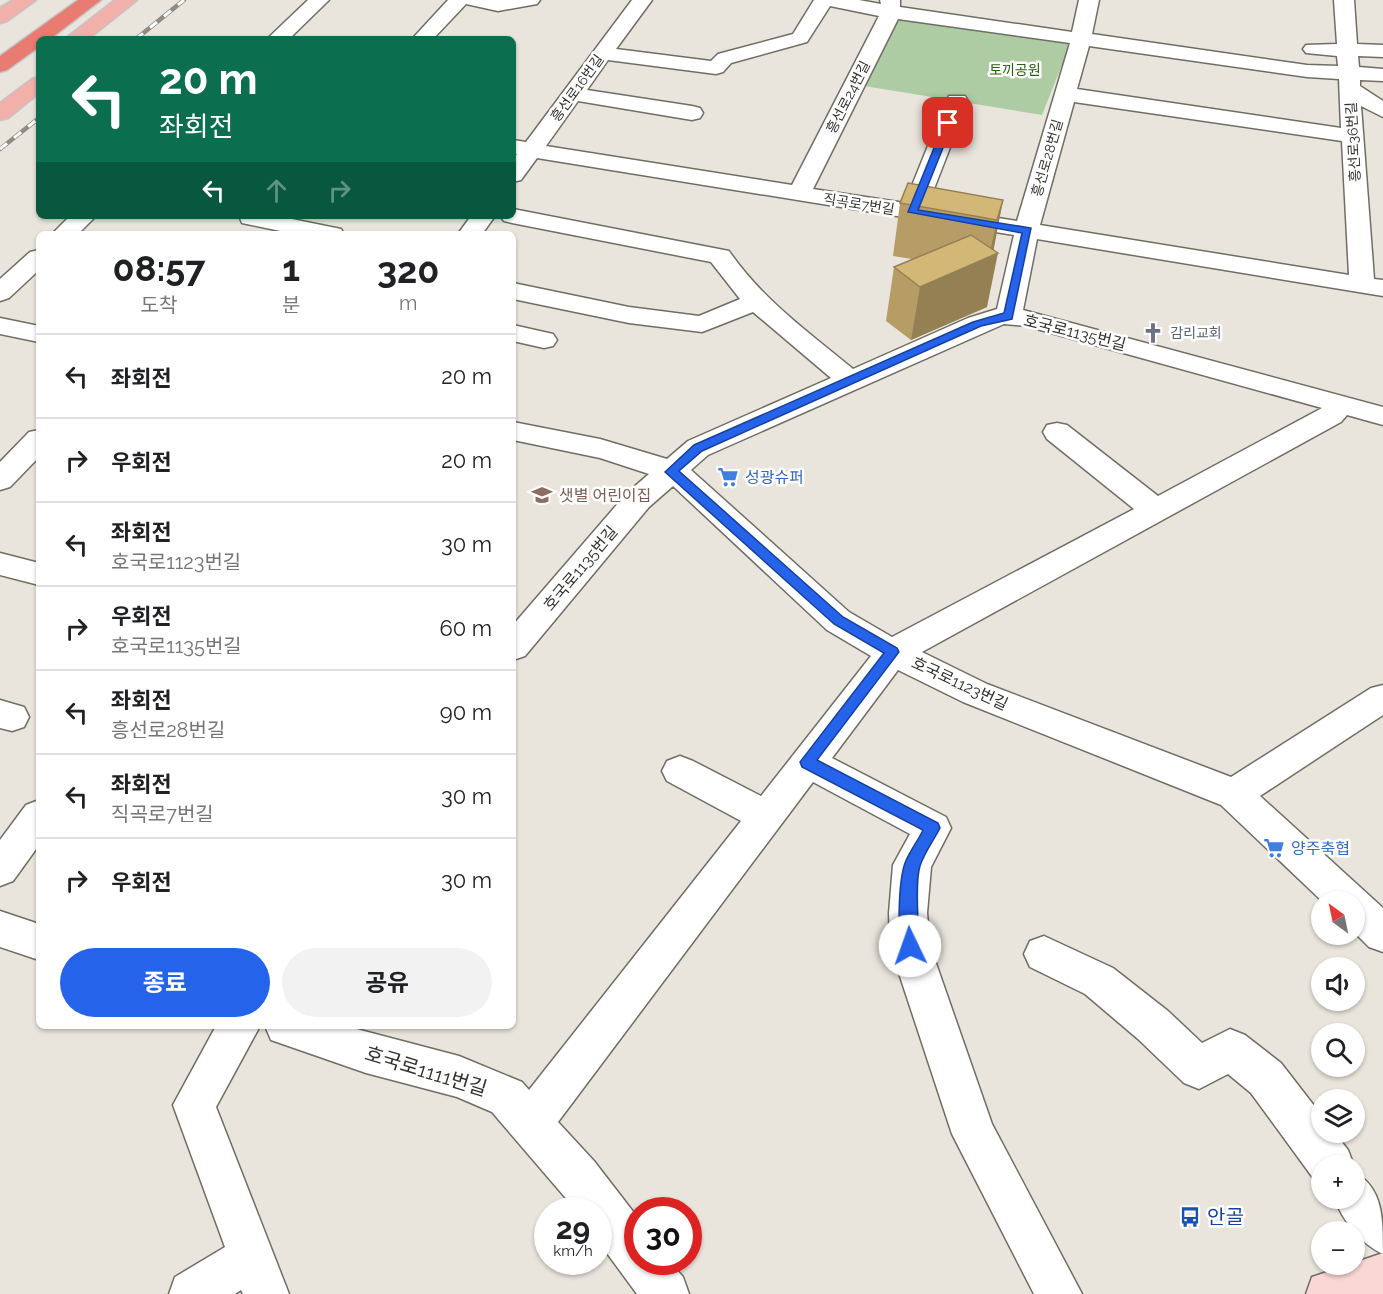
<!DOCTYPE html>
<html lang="ko">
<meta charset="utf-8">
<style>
:root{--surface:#fff;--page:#f2f2f2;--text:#202124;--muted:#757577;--line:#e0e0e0;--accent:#2563eb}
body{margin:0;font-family:Raleway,"Noto Sans KR",sans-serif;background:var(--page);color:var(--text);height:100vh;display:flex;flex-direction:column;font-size:22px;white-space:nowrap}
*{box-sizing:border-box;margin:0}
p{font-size:20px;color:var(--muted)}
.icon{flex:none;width:33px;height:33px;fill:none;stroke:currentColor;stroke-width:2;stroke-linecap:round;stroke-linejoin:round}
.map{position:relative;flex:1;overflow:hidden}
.side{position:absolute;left:36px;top:231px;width:480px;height:798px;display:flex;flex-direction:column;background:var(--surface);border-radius:9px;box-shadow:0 2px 4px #0004}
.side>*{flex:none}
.banner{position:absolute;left:36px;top:36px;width:480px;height:183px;border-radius:9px;box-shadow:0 2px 4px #0004;background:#0b6e4f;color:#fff;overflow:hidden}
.needle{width:39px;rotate:327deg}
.controls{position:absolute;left:1311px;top:891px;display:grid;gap:12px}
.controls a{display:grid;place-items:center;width:54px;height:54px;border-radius:50%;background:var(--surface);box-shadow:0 2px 4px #0004;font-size:30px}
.speed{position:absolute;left:534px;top:1197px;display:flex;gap:12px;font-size:30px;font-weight:700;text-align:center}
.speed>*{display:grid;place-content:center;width:78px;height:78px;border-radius:50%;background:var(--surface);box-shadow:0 2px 4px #0004;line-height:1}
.speed small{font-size:15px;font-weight:400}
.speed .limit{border:9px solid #d22;background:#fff;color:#111}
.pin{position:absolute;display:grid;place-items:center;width:51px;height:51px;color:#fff;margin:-26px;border-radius:12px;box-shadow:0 3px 9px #0006}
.me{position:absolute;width:66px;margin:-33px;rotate:357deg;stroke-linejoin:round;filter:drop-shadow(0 0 4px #0008)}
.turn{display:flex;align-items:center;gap:21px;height:126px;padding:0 24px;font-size:27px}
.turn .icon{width:78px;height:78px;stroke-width:2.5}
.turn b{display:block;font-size:42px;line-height:51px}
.lanes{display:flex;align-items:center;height:57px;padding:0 24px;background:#0003;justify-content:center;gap:30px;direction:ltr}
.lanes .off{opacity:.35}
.eta{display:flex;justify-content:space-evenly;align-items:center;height:102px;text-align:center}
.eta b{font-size:36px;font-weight:700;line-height:42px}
.cta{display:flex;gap:12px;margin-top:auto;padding:12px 24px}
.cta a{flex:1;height:69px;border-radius:36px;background:var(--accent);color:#fff;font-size:24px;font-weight:700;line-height:69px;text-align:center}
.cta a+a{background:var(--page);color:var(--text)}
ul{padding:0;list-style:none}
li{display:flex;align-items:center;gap:18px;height:84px;padding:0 24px;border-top:2px solid var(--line)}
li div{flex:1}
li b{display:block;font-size:22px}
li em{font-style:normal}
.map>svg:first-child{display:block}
</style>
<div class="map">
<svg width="1383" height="1294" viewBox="0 0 1383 1294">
<rect width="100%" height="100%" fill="#e9e5dc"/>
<path fill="#adcca3" d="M900 13 1073 37 1042 115 858 85Z"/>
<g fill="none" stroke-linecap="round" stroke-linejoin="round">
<g stroke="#706d65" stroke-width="3">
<g id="street">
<path d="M308 0H329L289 39H267Z"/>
<path d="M448 0H540L537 4 498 11 466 4 433 39H412Z"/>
<path d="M632 0H652L616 49 711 61 718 54 793 34 814 0H859L881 4 880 0H900V7L1072 32 1079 0H1099L1092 34 1307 65 1338 66 1337 56 1306 53 1303 49 1306 45 1337 44 1334 0H1354L1357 44 1383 45V57L1358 56 1359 67 1383 69V81L1360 80V86L1383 101V117L1361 106 1374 279 1383 280V296L1037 239 1023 310 1383 407V425L1347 415 1341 422 922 652 987 684 1231 777 1371 688 1383 685V715L1260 796 1383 908V952L1369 947 1354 932V902H1323L1221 805 963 702 898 670 832 758 946 817 951 828 931 867 927 913 930 946 992 1124 1082 1294H1034L952 1134 890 946 889 913 893 865 910 834 813 782 558 1122 594 1161 638 1218V1262H670L683 1277 689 1294H637L598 1241V1210H576L492 1112 457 1097 366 1073 271 1040 265 1026H345L459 1056 522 1082 529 1090 741 821 667 781 662 771 667 761 680 756 693 761 761 796 871 656 827 630 673 486 649 507 525 656 513 660V625L627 493 649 474 600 458 513 440V422L600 439 667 459 688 441 831 378 753 312 702 332 629 323 513 299V283L629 307 699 316 740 299 711 262 512 223 504 221 500 216H513V209L729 251C762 299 808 332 853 369L968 318 997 309 1014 235 537 158 521 180 513 182V159L517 154H513V140L526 142ZM830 6 879 16 792 185 546 146 578 101 692 120 700 118 703 113 700 108 692 106 587 90 608 60 716 74 723 72 731 63 807 42ZM898 19 1070 43 1017 221 927 207 968 101 965 96H949L946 101 905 203 813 189ZM1089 46 1307 77 1339 79 1341 128 1077 89ZM1074 102 1342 141 1349 275 1040 225ZM1004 324 1026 326 1322 408 1158 496 1067 425 1057 423 1047 425 1043 432 1047 439 1134 509 892 637 849 612 691 470 708 455Z"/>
<path d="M70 216H96L78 234H52Z"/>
<path d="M239 216H277L341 229 344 234H295L242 223Z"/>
<path d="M471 216H495L482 234H458Z"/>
<path d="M39 250V270L9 298 0 301V279L30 252Z"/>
<path d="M0 318 39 326V342L0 334Z"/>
<path d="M513 325 553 334 557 340 553 346 544 348 513 341Z"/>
<path d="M39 430V457L10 487 0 490V462L29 432Z"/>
<path d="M0 553 39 563V585L0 575Z"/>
<path d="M0 700 24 707 29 717 24 727 12 731 0 728Z"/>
<path d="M39 800V845L13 881 0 886V840L26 805Z"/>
<path d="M0 911 39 924V960L0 947Z"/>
<path d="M1044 936 1113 968 1168 1011 1202 1043 1230 1029 1245 1035 1281 1063 1322 1116V1132H1334L1348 1150 1354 1166H1322V1184L1316 1182 1251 1093 1228 1074 1199 1089 1184 1083 1138 1039 1085 994 1030 967 1024 954 1030 941Z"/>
<path d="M216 1026H260L216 1107 289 1294H243L241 1290 235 1294H169L175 1277 225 1247 173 1105Z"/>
<path d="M1354 1172C1383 1188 1383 1217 1383 1254 1361 1244 1343 1221 1334 1198H1354Z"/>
</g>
</g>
<g stroke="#706d65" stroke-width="3">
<path id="secondary" d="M1383 1253V1294H1306L1312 1277Z"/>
</g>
<g stroke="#c6c5c4" stroke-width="3">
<g id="primary">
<path d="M13 0H36L7 21 0 23V8Z"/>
<path d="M115 0H137L88 39H65Z"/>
<path d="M39 77V93L8 118 0 120V103L32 79Z"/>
</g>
</g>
<g stroke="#c6c5c4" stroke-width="3">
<path id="highway" d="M78 0H101L50 39H39V47L7 70 0 72V56Z"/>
</g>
<use href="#street" fill="#fff" fill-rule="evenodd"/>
<use href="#secondary" fill="#f8d7d5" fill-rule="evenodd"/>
<use href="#primary" fill="#f1b0aa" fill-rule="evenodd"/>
<use href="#highway" fill="#e87b72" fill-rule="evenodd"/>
<g stroke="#8f8c86" stroke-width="4.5">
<g id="rail">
<path d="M136 39 184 0"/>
<path d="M0 149 39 118"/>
</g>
</g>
<use href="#rail" stroke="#fff" stroke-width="3" stroke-dasharray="9" stroke-linecap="butt"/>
</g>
<path fill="#b59d65" d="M1003 200 993 250 987 307 911 340 886 321 894 267 912 259 893 256 900 203Z"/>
<path fill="#948053" d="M1003 200 993 253H998L987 307 911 340 920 287 989 257 997 220Z"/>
<g fill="#d3b776" stroke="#948053" stroke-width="1.5">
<path d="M908 183 1003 200 997 220 900 203Z"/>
<path d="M971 235 998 253 920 287 894 267Z"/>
</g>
<path fill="#2563eb" stroke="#184099" stroke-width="1.5" d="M945 121 953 123 918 210 1031 228 1012 319 981 326 702 451 679 471 843 617 897 648 899 652 817 760 938 823 940 828C934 840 924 853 920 866 913 888 922 936 916 951L910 953 904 951C896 935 899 880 905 863 909 852 918 841 923 830L802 767 800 762 884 653 834 624 665 472 694 445 973 322 1004 313 1022 233 908 212Z"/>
<defs>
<g id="church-bare" transform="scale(1.62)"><path d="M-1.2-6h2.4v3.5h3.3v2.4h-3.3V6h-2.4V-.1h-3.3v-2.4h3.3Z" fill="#6b7280" stroke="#fff" stroke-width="2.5" paint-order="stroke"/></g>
<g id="supermarket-bare" transform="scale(1.62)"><path d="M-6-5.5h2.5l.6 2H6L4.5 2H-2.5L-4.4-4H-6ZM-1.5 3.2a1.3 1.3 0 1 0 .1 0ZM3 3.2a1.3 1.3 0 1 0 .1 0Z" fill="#3f7fe0" stroke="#fff" stroke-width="2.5" paint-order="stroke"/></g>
<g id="school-bare" transform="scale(1.62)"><path d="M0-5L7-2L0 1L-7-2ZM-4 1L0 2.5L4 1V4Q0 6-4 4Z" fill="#8d6e63" stroke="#fff" stroke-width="2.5" paint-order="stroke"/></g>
<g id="bus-bare" transform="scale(1.62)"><path d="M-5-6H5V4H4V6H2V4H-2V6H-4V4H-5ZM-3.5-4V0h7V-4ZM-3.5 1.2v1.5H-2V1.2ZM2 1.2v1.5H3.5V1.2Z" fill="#1a4fb4" stroke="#fff" stroke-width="2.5" paint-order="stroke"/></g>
</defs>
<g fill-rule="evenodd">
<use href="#church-bare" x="1153" y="333"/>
<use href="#supermarket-bare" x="728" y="477"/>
<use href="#school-bare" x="542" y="495"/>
<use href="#supermarket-bare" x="1274" y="848"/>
<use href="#bus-bare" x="1190" y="1217"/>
</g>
<g text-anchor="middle" stroke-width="5" stroke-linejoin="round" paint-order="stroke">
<g font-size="14" fill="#2a5e13" stroke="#fff">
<text x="1015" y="75">토끼공원</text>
</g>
<g font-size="14" fill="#33312e" stroke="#fff">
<text transform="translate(577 88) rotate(-54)" y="5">흥선로16번길</text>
<text transform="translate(848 97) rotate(-63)" y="5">흥선로24번길</text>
<text transform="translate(1353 142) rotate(-93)" y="5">흥선로36번길</text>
<text transform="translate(1047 158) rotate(-74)" y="5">흥선로28번길</text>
<text transform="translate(859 204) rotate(9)" y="5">직곡로7번길</text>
</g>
<g font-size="14" fill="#5b616d" stroke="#fff" text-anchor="start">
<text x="1170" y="338">감리교회</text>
</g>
<g font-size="16" fill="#33312e" stroke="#fff">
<text transform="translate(1075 332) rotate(14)" y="6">호국로1135번길</text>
<text transform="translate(580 568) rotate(-50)" y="6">호국로1135번길</text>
<text transform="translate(960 683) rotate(25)" y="6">호국로1123번길</text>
</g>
<g font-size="16" fill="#366cbe" stroke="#fff" text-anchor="start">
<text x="745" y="483">성광슈퍼</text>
<text x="1291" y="854">양주축협</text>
</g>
<g font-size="16" fill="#785e54" stroke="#fff" text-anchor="start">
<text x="559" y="501">샛별 어린이집</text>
</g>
<g font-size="20" fill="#33312e" stroke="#fff">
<text transform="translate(426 1071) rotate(17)" y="7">호국로1111번길</text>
</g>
<g font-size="20" fill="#164399" stroke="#fff" text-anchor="start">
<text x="1207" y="1224">안골</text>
</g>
</g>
</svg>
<div class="controls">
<a><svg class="needle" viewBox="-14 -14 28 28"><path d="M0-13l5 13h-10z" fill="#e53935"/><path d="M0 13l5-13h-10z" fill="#757577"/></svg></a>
<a><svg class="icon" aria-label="sound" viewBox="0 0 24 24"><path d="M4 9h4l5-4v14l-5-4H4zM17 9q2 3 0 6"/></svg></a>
<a><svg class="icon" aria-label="search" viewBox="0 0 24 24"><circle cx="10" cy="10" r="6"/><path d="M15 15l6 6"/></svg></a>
<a><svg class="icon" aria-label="layers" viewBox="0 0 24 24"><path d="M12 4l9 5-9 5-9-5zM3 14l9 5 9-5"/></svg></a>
<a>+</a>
<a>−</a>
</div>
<div class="speed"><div>29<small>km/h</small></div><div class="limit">30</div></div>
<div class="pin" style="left:948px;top:123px;background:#d93025"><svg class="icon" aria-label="arrive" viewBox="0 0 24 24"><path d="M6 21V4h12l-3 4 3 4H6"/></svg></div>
<svg class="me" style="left:910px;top:946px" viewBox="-20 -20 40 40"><circle r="19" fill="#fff"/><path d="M0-13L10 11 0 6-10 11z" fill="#2563eb"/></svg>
<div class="banner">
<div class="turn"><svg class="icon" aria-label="left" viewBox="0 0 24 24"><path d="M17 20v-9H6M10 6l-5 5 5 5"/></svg><div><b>20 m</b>좌회전</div></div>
<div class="lanes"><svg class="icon" aria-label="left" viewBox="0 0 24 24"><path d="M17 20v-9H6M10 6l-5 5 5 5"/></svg><svg class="icon off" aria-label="ahead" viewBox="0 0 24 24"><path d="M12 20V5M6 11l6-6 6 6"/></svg><svg class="icon off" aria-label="right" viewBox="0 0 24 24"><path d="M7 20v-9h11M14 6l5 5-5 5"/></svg></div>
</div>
<section class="side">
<div class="eta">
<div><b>08:57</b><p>도착</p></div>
<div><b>1</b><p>분</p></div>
<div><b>320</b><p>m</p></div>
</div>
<ul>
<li><svg class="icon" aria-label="left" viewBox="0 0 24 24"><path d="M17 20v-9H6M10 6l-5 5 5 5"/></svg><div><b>좌회전</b></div><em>20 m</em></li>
<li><svg class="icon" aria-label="right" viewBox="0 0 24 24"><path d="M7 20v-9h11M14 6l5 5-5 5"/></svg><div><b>우회전</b></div><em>20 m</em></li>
<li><svg class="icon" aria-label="left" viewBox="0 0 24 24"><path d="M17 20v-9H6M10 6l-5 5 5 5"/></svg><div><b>좌회전</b><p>호국로1123번길</p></div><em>30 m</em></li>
<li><svg class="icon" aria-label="right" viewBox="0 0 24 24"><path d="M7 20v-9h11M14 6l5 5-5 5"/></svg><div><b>우회전</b><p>호국로1135번길</p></div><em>60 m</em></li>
<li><svg class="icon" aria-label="left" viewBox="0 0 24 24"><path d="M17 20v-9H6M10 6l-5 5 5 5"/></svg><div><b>좌회전</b><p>흥선로28번길</p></div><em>90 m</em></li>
<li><svg class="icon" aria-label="left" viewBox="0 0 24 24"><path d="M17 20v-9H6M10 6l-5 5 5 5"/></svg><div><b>좌회전</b><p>직곡로7번길</p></div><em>30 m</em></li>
<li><svg class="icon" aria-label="right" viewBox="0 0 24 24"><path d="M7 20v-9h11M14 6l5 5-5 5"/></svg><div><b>우회전</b></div><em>30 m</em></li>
</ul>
<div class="cta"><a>종료</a><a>공유</a></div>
</section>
</div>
